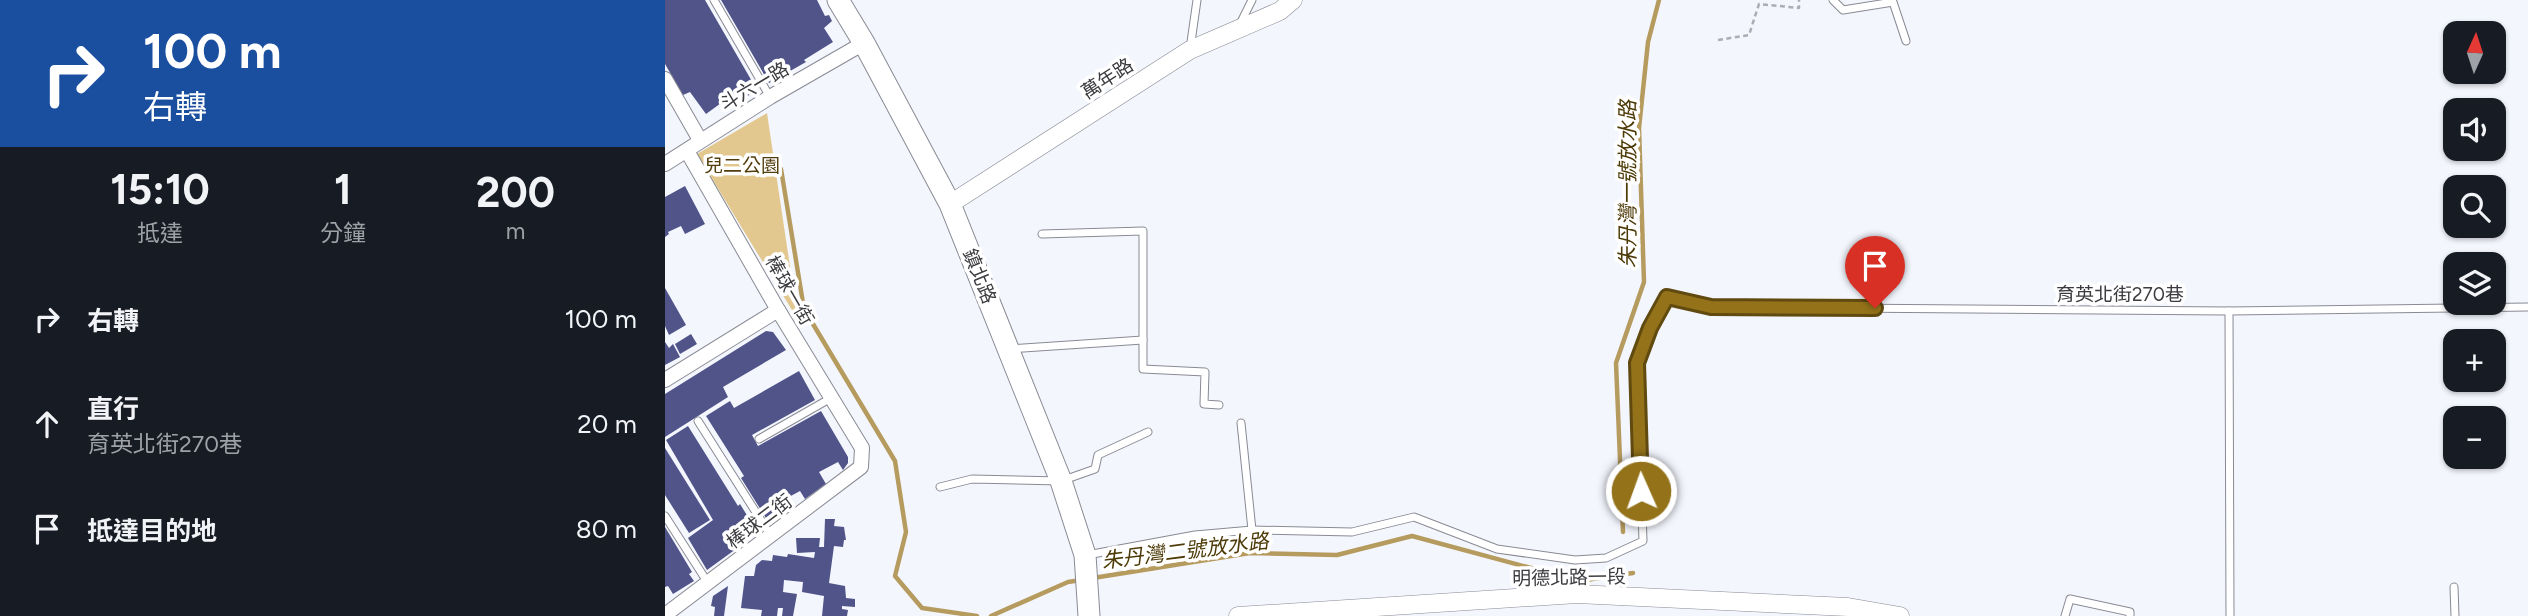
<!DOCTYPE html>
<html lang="zh-TW">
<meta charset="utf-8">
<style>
:root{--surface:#171b24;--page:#20242c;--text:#f1f3f6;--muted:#9ea1a6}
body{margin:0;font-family:Figtree,"Noto Sans TC",sans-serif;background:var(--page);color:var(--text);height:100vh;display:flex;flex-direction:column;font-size:26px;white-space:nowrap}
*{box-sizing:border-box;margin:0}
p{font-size:23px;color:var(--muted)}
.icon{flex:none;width:38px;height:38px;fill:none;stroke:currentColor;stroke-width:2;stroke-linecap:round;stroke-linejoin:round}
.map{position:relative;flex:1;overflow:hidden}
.side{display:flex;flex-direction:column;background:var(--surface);width:665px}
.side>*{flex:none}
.guide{background:#1a4fa0;color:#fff;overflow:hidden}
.needle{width:46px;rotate:3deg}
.buttons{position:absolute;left:1778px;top:21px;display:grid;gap:14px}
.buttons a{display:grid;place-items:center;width:63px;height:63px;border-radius:14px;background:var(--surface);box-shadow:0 2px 5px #0004;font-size:35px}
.pin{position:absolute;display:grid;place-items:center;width:60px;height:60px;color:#fff;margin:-72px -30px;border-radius:50% 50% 50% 0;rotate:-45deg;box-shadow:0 0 7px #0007}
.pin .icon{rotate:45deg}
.me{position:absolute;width:77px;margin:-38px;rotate:358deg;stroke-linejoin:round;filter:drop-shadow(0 0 5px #0008)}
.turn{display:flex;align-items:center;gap:24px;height:147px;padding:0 28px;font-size:32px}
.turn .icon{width:91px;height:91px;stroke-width:2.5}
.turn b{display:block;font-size:49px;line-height:60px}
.eta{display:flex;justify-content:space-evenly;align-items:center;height:119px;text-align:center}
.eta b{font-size:42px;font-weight:700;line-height:49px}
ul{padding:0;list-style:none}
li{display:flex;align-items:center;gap:21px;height:105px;padding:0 28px}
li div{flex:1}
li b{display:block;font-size:26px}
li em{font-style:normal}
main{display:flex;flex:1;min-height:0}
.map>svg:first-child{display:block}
</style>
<main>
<section class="side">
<div class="guide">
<div class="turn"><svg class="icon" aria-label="right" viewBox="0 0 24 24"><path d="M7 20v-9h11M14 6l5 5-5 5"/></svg><div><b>100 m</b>右轉</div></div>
</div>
<div class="eta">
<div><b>15:10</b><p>抵達</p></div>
<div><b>1</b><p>分鐘</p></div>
<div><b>200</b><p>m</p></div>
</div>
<ul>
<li><svg class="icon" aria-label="right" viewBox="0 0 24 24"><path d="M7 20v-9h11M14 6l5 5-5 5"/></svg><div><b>右轉</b></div><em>100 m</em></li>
<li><svg class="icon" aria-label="ahead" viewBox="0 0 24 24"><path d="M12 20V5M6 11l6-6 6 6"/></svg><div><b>直行</b><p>育英北街270巷</p></div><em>20 m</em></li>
<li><svg class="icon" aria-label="arrive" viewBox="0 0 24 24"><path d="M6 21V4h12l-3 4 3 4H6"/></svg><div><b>抵達目的地</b></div><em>80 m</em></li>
</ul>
</section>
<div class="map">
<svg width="1863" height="616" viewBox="0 0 1863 616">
<rect width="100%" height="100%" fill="#f4f6fe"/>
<path fill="#e2c88e" d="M102 113 133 320 32 154Z"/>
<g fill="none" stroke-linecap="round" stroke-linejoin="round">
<g stroke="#b69b5f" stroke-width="4.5">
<path d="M116 169 139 309 230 461 241 532 230 576 257 608 312 616"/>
<path d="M958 532 951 363 979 282 974 128 983 42 994 0"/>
<path d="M428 578 585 553 672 555 747 536 914 581 968 573"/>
<path d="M326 616 403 582 416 580"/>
</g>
</g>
<g fill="#505489">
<path d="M0 0H40L92 90 67 106 63 98 41 114 25 92 18 95 0 64Z"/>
<path d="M56 0H152L160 16 164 15 167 21 159 28 168 42 139 60 141 62 104 83Z"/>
<path d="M20 186 40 224 20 234 16 226 3 232 4 234 0 237V197Z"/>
<path d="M0 288 21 325 4 335 0 326Z"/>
<path d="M101 331 108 332 121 350 58 387 63 397 0 437V394Z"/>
<path d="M26 334 32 344 15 354 10 344Z"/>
<path d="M0 342 4 348 8 344 15 357 0 365Z"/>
<path d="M134 371 150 400 87 435 93 446 156 411 183 457V463L178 470 173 462 154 472 161 484 140 499 135 491 122 498 128 510 104 523 76 478 79 476 41 416 65 401 69 408Z"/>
<path d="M23 426 73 506 75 504 93 533 42 570 23 538 48 520 1 440Z"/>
<path d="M0 448 45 520 24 533 0 495Z"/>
<path d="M160 519H170L169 526 179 527 181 540H179L178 547 169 546 164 583 180 586 181 598 190 599V607L177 606V609L183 610 182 616H157L159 596 137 592 138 582 119 580 118 592 132 594 128 616H117L118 608H113L112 616H96L97 610 76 608 80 576H89L91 565 97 560 107 561 108 555 122 557 123 554 149 558 150 552 132 553 131 538H155L154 547H159Z"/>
<path d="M0 527 27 572 24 574 29 581 8 594 3 586 0 587Z"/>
<path d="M63 586 59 616H49L50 607 46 606 48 596Z"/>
</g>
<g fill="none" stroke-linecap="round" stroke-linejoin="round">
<g stroke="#898a93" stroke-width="9">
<g id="service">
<path d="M49 0 105 97"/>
<path d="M1168 0 1178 10 1228 2 1241 41"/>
<path d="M575 24 587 0"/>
<path d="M525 49 532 0"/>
<path d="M377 234 478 231V369L540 372 539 404 554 405"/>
<path d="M1564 311 1565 616"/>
<path d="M345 349 478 340"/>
<path d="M33 421 106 536"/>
<path d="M576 423 587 530"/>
<path d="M94 439 166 398"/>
<path d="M275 487 307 479 396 481 430 469 433 455 483 432"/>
<path d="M0 516 43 583"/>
<path d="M422 555 530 535 587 530 687 532 749 517 832 549 910 560 941 558 978 541 972 363 985 328 1002 297 1046 307 1564 311 1863 307"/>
<path d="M1789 587 1790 616"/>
<path d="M1400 616 1405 599 1465 612V616"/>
</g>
</g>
<g stroke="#898a93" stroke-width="16">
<g id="minor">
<path d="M0 79 35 140"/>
<path d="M0 164 105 97 199 43"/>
<path d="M0 380 113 310"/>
<path d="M0 615 196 467 197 448 113 310 22 151"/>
</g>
</g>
<g stroke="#898a93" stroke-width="19">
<g id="tertiary">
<path d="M285 204 525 50 615 11 628 0"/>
<path d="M573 616 912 594 1183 607 1235 616"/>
</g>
</g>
<g stroke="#898a93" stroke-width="23">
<path id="secondary" d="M173 0 199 43 285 204 396 481 420 555 424 616"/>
</g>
<path stroke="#acadb3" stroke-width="2.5" stroke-dasharray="5 3.5" stroke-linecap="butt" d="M1053 40 1084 35 1094 4 1134 8V0"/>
<use href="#service" stroke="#fff" stroke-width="7"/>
<use href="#minor" stroke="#fff" stroke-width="14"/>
<use href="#tertiary" stroke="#fff" stroke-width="18"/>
<use href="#secondary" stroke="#fff" stroke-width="21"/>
</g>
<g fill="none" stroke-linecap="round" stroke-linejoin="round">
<g stroke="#604a10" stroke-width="18">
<path id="route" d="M976 491 972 363 985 328 1002 297 1046 307 1210 308"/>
</g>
<use href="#route" stroke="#937219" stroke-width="12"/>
</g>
<g text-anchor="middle" stroke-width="7" stroke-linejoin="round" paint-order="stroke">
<g font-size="19" fill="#3c3c40" stroke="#fff">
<text transform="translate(442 78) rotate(-33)" y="7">萬年路</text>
<text transform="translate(89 86) rotate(-31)" y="7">斗六一路</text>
<text transform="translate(315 276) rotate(68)" y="7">鎮北路</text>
<text transform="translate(125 290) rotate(60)" y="7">棒球一街</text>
<text x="1455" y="301">育英北街270巷</text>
<text transform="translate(94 521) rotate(-37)" y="7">棒球二街</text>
<text transform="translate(904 577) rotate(-1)" y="7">明德北路一段</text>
</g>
<g font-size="19" fill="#503d0b" stroke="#fff">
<text x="77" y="172">兒二公園</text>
</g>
<g font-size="21" font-style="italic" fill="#4d3a07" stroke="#fff">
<text transform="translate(963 184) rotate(-90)" y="7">朱丹灣一號放水路</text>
<text transform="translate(520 551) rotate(-7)" y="7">朱丹灣二號放水路</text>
</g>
</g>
</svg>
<div class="buttons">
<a><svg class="needle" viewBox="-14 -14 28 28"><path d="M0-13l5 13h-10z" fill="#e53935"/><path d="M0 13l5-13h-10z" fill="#9ea1a6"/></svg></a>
<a><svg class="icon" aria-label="sound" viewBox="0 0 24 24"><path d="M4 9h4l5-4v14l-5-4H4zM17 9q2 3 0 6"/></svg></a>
<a><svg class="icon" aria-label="search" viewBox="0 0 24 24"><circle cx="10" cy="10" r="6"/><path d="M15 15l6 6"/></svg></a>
<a><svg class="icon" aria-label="layers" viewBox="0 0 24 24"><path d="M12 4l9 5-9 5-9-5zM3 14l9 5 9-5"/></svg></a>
<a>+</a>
<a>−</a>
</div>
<div class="pin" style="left:1210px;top:308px;background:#d93025"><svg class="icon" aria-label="arrive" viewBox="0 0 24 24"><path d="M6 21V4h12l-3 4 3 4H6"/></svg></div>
<svg class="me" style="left:976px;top:491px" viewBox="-20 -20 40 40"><circle r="17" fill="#937219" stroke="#fff" stroke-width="3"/><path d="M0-11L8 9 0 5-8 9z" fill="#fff"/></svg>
</div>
</main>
